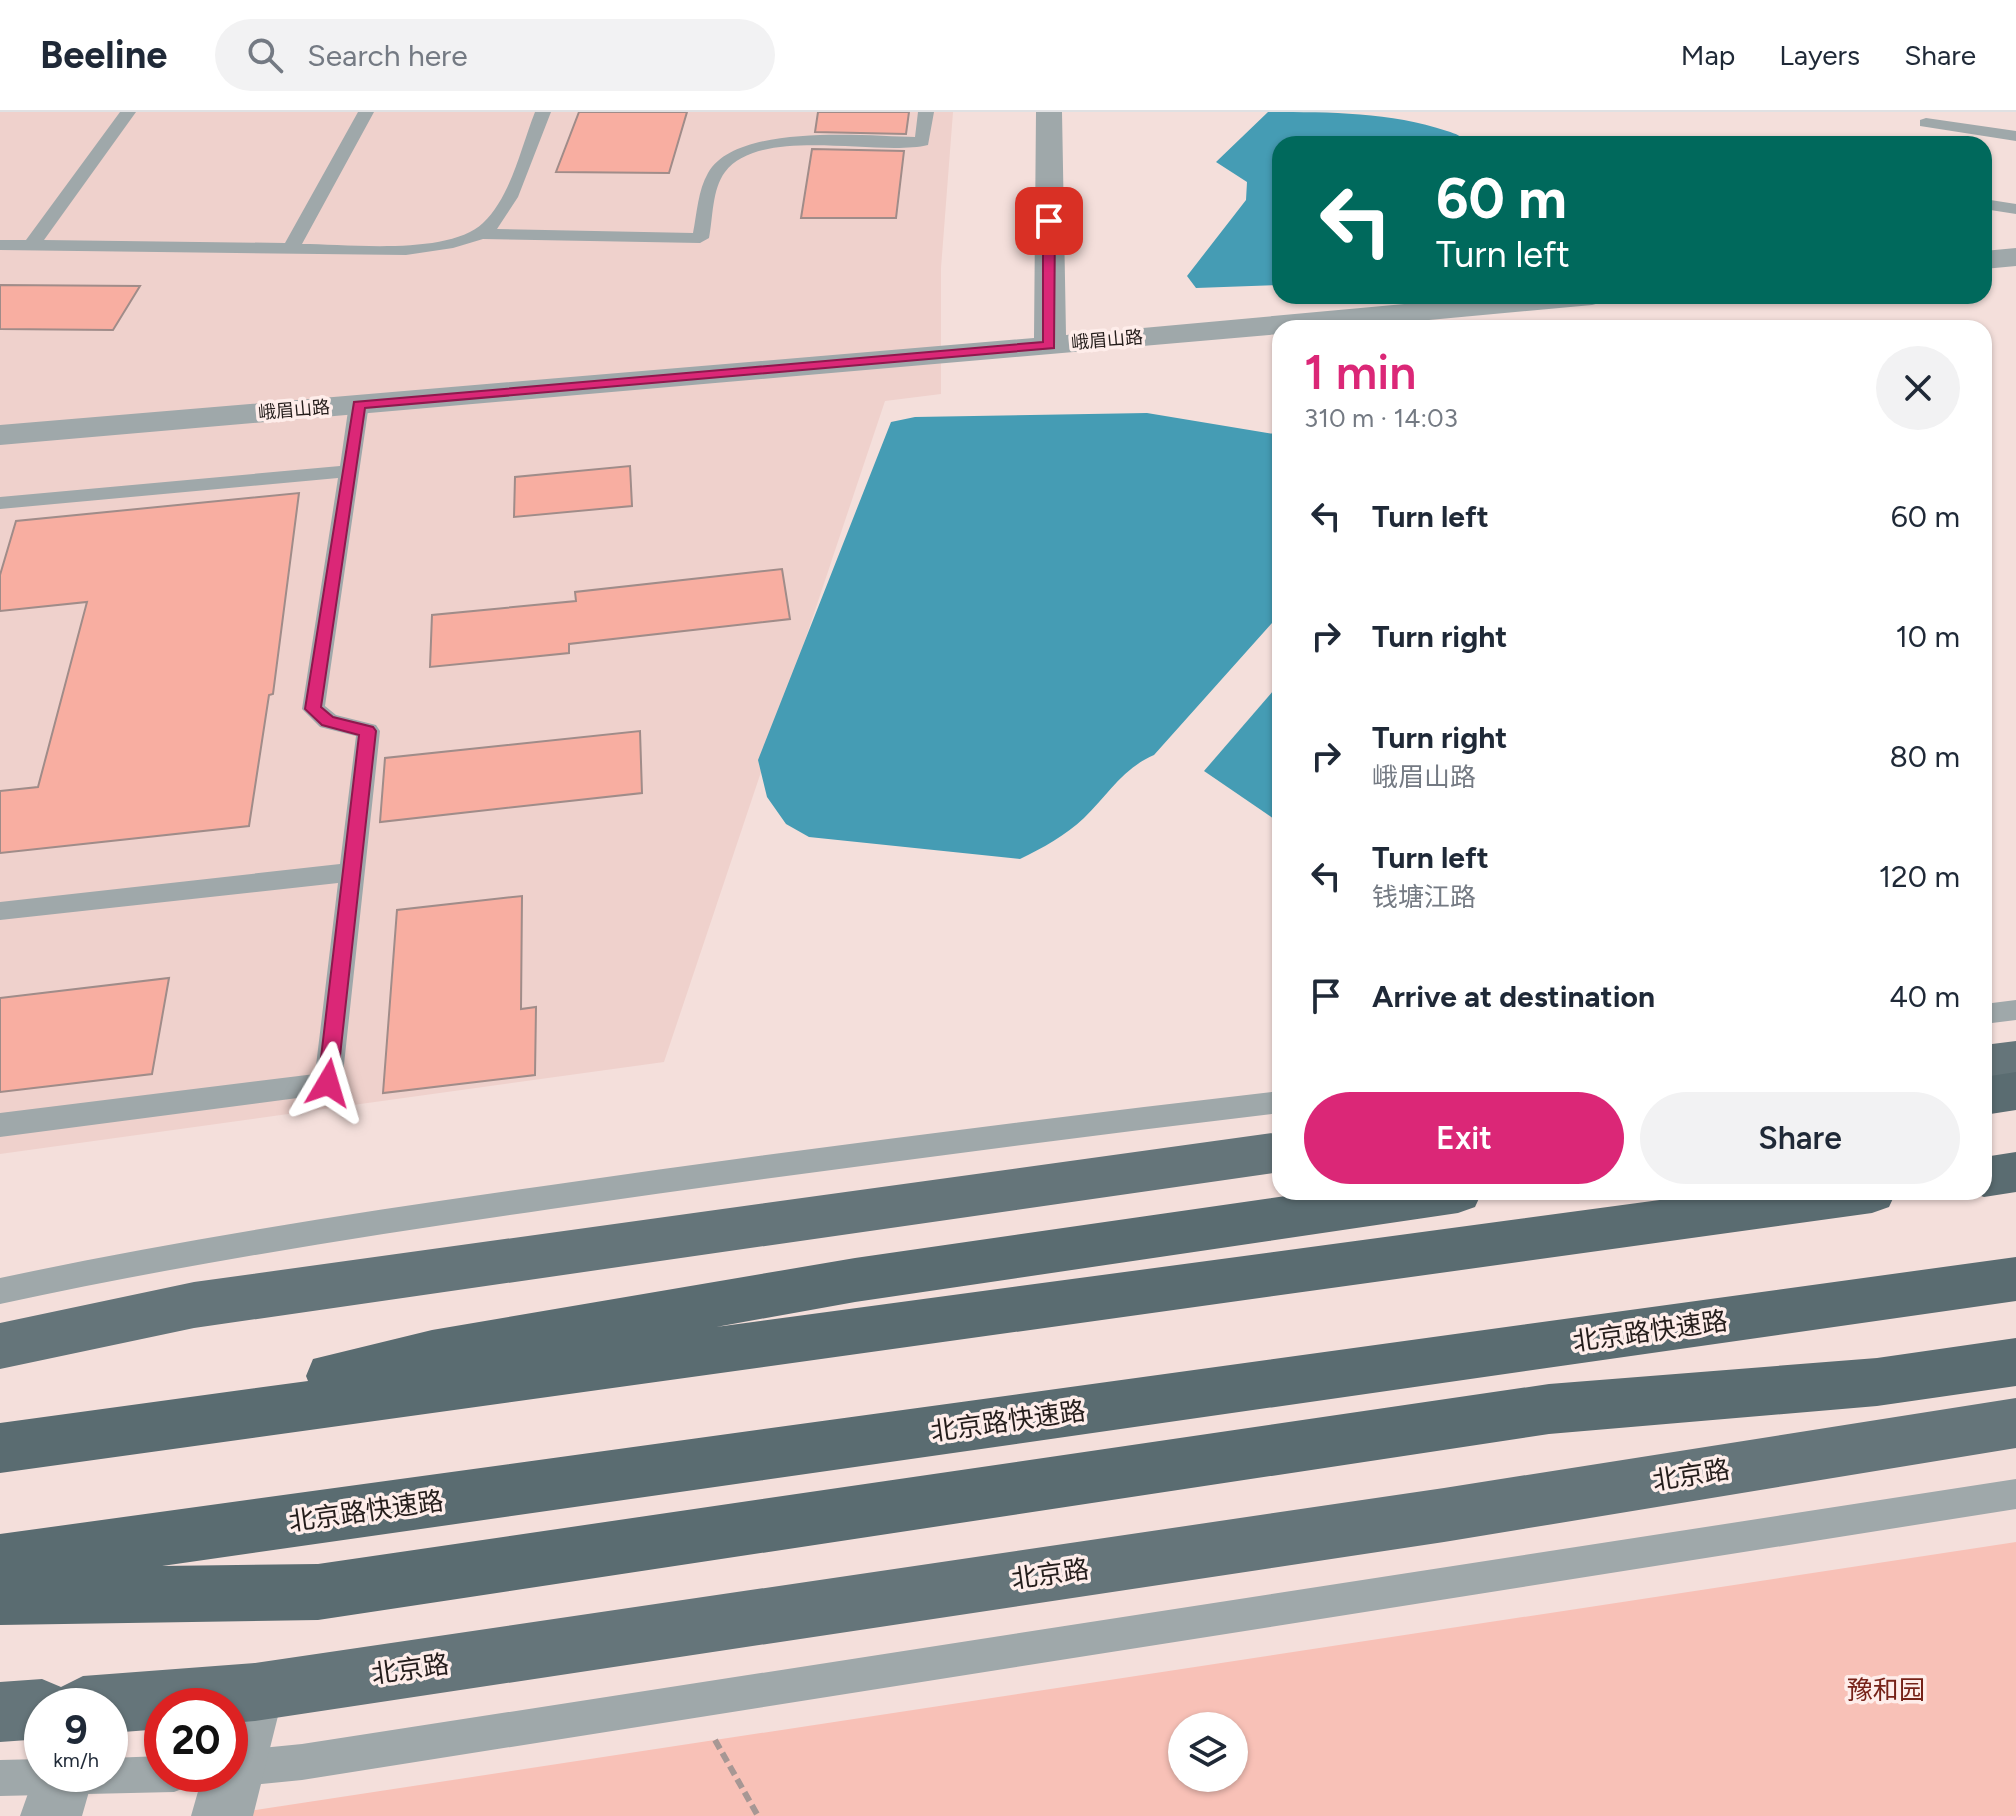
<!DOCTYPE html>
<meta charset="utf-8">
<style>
:root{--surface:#fff;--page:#f2f2f3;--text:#1f2937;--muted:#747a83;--line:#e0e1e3;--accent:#db2777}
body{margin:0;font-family:Figtree,"Noto Sans SC",sans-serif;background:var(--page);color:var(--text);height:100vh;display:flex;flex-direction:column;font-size:30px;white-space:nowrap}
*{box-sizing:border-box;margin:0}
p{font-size:26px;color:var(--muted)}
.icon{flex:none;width:44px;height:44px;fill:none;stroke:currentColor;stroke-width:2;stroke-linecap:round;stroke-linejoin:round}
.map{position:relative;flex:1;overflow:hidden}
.panel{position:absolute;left:1272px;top:208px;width:720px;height:880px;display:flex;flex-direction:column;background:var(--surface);border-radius:24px;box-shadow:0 2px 6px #0004}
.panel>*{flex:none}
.hud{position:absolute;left:1272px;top:24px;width:720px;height:168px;border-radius:24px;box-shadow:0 2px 6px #0004;background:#00695c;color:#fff;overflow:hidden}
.tools{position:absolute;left:1168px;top:1600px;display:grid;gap:16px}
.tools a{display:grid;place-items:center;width:80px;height:80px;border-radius:50%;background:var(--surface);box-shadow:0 2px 6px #0004;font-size:40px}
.speed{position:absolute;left:24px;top:1576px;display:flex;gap:16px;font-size:40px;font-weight:700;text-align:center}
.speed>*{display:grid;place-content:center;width:104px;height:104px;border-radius:50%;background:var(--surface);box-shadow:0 2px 6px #0004;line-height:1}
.speed small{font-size:20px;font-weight:400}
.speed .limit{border:12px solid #d22;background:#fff;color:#111}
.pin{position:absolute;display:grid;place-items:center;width:68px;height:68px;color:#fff;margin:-34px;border-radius:16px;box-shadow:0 4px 12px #0006}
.me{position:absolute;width:88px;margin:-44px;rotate:7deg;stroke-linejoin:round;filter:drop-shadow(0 0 6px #0008)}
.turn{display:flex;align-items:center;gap:28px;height:168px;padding:0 32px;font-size:36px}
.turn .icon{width:104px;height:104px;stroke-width:2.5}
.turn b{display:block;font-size:56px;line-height:68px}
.round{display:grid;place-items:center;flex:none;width:84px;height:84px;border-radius:42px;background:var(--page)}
.overview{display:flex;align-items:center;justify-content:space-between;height:136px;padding:0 32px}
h1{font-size:48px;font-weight:600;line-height:60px;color:var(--accent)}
.primary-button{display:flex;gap:16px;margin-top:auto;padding:16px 32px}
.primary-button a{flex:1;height:92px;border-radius:48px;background:var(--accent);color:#fff;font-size:32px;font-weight:600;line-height:92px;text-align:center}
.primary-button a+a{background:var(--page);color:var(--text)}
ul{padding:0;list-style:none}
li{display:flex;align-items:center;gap:24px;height:120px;padding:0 32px}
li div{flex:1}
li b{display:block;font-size:30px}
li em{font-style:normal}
header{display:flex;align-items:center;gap:48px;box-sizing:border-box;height:112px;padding:0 40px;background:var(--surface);border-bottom:2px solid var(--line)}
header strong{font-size:38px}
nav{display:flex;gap:44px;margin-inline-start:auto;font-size:28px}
.search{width:560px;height:72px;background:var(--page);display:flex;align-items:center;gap:20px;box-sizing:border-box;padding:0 28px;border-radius:44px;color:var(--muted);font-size:30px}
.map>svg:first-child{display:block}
</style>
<header>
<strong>Beeline</strong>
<div class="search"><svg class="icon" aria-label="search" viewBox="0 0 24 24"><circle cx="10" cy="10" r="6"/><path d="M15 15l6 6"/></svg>Search here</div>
<nav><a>Map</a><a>Layers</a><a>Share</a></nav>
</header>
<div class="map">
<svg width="2016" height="1704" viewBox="0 0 2016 1704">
<rect width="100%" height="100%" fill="#f4dfdb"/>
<path fill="#efd1cc" d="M0 0H953L941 156V282L885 289 664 950 0 1042Z"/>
<path fill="#f8c1b7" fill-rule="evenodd" d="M2016 1430V1704H216ZM1182 1614H1234V1666H1182Z"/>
<g fill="#459cb4">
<path d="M1268 0C1329 0 1390 0 1447 19 1456 22 1463 24 1468 32H1280V173L1196 176 1187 164 1246 88 1247 70 1216 50Z"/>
<path d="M1147 301 1280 323V502L1154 643C1123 656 1108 683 1084 706 1066 723 1043 736 1020 747L809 725 786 712 767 685 758 648 891 310 915 305Z"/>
<path d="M1280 571V711L1204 659Z"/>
</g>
<g fill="#f8aea1" stroke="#a08c89" stroke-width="2">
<path d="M579 0H687L669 61 556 60Z"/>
<path d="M818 0H909L906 22 815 20Z"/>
<path d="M812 37 904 39 896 106H801Z"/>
<path d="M0 173 140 174 113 218 0 217Z"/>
<path d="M630 354 632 394 514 405 515 365Z"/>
<path d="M299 381 273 582 269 583 249 714 0 741V679L38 675 87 490 0 499V463L16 409Z"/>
<path d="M782 457 790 507 569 532V541L430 555 432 503 576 489 575 480Z"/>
<path d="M640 619 642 681 380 710 385 646Z"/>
<path d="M522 784 521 897 536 895 535 963 383 981 397 798Z"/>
<path d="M169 866 152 962 0 980V886Z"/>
</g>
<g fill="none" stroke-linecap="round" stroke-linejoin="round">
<path stroke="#a79794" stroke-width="6" stroke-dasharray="10 5" stroke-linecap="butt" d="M715 1628 758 1704"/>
<g fill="#9fa8aa" fill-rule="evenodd">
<path d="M120 0H136L44 128 285 131 358 0H374L302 132C348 132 448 144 483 111 511 85 521 35 535 0H551L518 85 497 117 693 121C697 101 698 78 708 61 736 11 865 24 915 25L918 0H934L928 33C878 45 761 13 725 60 712 77 713 106 709 126L700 131 483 127 453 136 406 143 0 138V128H26Z"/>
<path d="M1926 6 2016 19V29L1920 14V8Z"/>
<path d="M1984 87 2016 92V102L1984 97Z"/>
<path d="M359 286 369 292 325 594 336 603 376 613 380 619 342 971 338 979 328 982 0 1025V1001L315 962 338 771 0 808V790L340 752 356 624 320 615 302 597 338 366 0 397V385L340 354 349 292Z"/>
<path d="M2016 888V908L1984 912V892Z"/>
<path d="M1280 979V1001C1037 1030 794 1062 551 1097 366 1124 183 1152 0 1192V1166C183 1127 366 1099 551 1073 794 1038 1037 1007 1280 979Z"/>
<path d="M2016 1367V1397L302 1668 230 1675 217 1670 214 1662H230V1639L302 1632Z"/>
<path d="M162 1644V1662H192L187 1675 174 1680 0 1684V1648L42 1647V1662H110V1646Z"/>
</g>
<g fill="#9fa8aa" fill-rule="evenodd">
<path d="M1036 0H1062L1066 223 1492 184H1607L1603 190 1592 193 1343 216H1280V222L0 333V313L1034 226Z"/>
<path d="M2016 136V154L1984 157V139Z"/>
<path d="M255 1551 276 1559 284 1580 253 1704H191L203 1662H230V1594H222L234 1559Z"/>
<path d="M42 1642V1662H94L82 1704H20Z"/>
</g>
<g fill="#65757a" fill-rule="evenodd">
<path d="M2016 929V965L1984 969V933Z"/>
<path d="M1280 1020V1060L194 1216 0 1257V1211L194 1170Z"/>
<path d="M2016 1286V1336L1444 1430 255 1609 230 1611V1594H162V1617L110 1621V1594H42V1627L0 1630V1570L42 1567 61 1575 83 1564 255 1551 1444 1376Z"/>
</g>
<g fill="#5a6c71" fill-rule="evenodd">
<path d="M2016 960V998L1984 1003V965Z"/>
<path d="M2016 1040V1080L1984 1085 1969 1080H1984V1045Z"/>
<path d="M1314 1080H1482L1475 1095 1458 1101 855 1190 716 1215 1719 1080H1896L1889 1095 1872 1101 0 1361V1311L308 1269 306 1264 313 1247 432 1218 855 1146Z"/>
<path d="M2016 1145V1189L162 1454 318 1452 1549 1272 1877 1246 2016 1226V1274L1877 1294 1549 1322 318 1508 0 1513V1422Z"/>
</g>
</g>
<path fill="#db2777" stroke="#8e194d" stroke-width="2" d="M1049 106 1055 109 1054 236 365 296 321 595 333 605 373 615 376 619 337 971 334 977H321L318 971 359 623 322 613 305 597 354 290 1043 230V109Z"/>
<g text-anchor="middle" stroke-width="7" stroke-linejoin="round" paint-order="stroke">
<g font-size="18" fill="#241d1b" stroke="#feedea">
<text transform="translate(1107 228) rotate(-5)" y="6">峨眉山路</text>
<text transform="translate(294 298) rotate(-5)" y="6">峨眉山路</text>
</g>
<g font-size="26" fill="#241d1b" stroke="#feedea">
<text transform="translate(1650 1219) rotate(-8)" y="9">北京路快速路</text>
<text transform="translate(1008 1309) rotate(-8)" y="9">北京路快速路</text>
<text transform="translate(1691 1363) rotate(-9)" y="9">北京路</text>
<text transform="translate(366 1399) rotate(-8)" y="9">北京路快速路</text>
<text transform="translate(1050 1462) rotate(-8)" y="9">北京路</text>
<text transform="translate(410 1557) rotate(-8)" y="9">北京路</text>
</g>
<g font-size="26" fill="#762218" stroke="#feedea">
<text x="1886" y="1587">豫和园</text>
</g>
</g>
</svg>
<div class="tools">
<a><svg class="icon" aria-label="layers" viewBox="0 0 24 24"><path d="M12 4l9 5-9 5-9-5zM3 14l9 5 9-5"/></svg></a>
</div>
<div class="speed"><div>9<small>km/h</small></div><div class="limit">20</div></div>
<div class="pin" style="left:1049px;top:109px;background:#d93025"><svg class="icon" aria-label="arrive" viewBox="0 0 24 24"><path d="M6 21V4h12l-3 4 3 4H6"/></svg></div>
<svg class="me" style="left:328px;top:971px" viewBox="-20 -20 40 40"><path d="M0-17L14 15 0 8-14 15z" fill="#db2777" stroke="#fff" stroke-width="4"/></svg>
<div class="hud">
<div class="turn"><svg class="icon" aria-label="left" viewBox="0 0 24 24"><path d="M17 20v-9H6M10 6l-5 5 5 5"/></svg><div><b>60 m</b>Turn left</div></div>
</div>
<section class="panel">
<div class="overview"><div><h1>1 min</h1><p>310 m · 14:03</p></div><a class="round"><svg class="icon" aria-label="close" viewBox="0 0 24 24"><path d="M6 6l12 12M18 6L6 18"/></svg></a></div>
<ul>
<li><svg class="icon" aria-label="left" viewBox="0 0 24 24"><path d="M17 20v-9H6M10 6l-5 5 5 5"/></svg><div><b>Turn left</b></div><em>60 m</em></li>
<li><svg class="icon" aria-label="right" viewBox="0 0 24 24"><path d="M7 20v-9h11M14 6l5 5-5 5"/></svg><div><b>Turn right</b></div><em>10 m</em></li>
<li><svg class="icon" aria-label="right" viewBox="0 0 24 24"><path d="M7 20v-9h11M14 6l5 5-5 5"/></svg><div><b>Turn right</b><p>峨眉山路</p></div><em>80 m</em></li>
<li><svg class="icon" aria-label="left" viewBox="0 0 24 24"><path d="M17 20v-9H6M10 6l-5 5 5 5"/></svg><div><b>Turn left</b><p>钱塘江路</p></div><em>120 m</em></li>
<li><svg class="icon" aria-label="arrive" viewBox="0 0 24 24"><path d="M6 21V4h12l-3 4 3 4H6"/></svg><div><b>Arrive at destination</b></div><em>40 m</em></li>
</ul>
<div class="primary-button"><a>Exit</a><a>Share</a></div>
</section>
</div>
